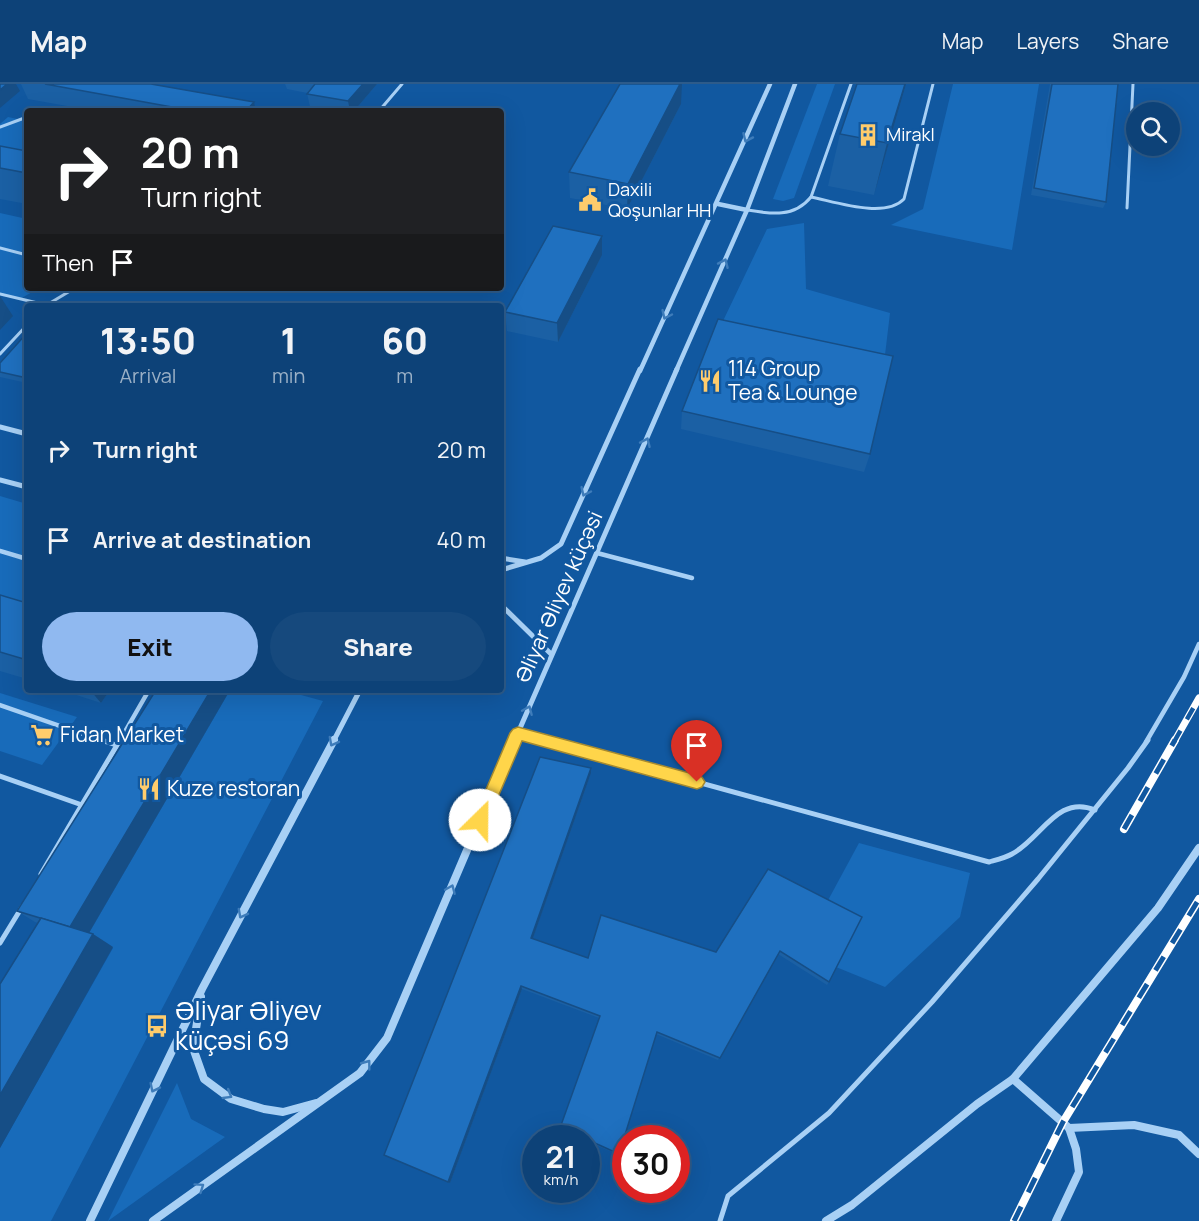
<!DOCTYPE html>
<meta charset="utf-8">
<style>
:root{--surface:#0d4278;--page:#16497d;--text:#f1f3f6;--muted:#9ab0c6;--line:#2d5b8a;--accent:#90b9f0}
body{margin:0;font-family:Manrope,sans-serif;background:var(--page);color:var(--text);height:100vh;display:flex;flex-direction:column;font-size:22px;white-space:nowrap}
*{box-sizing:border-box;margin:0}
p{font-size:20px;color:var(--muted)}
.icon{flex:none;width:33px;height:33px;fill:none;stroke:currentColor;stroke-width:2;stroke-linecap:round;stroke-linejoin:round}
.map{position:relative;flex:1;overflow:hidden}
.sheet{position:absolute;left:24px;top:219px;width:480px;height:390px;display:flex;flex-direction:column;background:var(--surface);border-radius:6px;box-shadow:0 6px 24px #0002,0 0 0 2px var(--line)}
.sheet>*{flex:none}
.guide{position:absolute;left:24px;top:24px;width:480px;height:183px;border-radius:6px;box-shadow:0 6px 24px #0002,0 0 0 2px var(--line);background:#202124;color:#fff;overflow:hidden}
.fabs{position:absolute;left:1126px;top:18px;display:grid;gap:12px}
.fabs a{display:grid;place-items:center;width:54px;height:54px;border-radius:50%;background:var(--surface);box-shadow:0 6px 24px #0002,0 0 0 2px var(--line);font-size:30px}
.speed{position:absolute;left:522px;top:1041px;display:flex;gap:12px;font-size:30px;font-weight:700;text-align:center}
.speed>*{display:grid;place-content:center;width:78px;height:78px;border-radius:50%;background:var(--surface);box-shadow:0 6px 24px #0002,0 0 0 2px var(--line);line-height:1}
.speed small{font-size:15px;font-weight:400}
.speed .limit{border:9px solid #d22;background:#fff;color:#111}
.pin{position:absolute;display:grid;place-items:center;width:51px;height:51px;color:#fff;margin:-62px -26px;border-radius:50% 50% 50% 0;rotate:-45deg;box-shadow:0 0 6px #0007}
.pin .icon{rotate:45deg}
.me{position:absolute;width:66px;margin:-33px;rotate:23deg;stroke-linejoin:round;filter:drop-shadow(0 0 4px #0008)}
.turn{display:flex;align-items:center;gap:21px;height:126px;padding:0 18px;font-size:27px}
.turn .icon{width:78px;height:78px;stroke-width:2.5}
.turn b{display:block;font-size:42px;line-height:51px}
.then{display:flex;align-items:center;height:57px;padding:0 18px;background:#0003;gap:12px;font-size:22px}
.eta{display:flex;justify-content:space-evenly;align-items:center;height:102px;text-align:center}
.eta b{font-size:36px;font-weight:800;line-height:42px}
.action{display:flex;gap:12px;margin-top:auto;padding:12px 18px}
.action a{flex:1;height:69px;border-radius:36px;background:var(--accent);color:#111;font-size:24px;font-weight:800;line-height:69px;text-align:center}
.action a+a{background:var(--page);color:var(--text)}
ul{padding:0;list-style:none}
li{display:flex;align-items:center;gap:18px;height:90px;padding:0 18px}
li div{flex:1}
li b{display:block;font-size:22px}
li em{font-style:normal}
header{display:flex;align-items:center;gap:36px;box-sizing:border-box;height:84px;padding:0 30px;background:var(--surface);border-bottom:2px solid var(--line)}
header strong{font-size:28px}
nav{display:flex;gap:33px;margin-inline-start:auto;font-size:21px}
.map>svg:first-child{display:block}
</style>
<header>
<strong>Map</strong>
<nav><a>Map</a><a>Layers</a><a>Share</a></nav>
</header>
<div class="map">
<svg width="1199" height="1137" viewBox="0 0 1199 1137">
<rect width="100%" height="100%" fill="#1158a0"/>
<g fill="#186bba">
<path d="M817 0H835L794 114 783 117 773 115Z"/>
<path d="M953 0H1039L1012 166 891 141 923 125Z"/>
<path d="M8 33 27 37V81L0 76V40Z"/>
<path d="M0 129 27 135V204H39L20 215 0 210Z"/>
<path d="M804 139 806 205 890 229 885 271 723 237 767 145Z"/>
<path d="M0 412 27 420V541L0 533Z"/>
<path d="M230 606H283L323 617 51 1137H0V1064L113 864 86 854Z"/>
<path d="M0 609 77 633 42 681 0 667Z"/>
<path d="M859 759 970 789 960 833 885 903 836 883 826 820Z"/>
<path d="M177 999 191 1035 225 1053 108 1137Z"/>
</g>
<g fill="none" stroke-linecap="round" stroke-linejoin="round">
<g stroke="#a8d0f5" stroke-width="3">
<path d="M379 27 402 0"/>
<path d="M0 43 27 33"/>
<path d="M811 113 851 0"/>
<path d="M1127 124 1133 0"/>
<path d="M747 126C771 130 794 134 811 113 836 118 885 135 904 115L933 0"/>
<path d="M0 164 27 171"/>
<path d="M0 210 46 221"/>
<path d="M45 222 75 204"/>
<path d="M0 270 27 241"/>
</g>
<g stroke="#a8d0f5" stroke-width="4.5">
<path d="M0 467 27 475"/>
<path d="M597 469 692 494"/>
<path d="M0 621 106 658"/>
<path d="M518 649 549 658"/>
<path d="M119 658 149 606"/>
<path d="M1146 658 1184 593 1199 560"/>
</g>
<g stroke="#a8d0f5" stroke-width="5">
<path d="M102 656 116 661"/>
<path d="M544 656 989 778C996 776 1005 774 1012 770 1041 755 1057 710 1095 726"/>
<path d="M0 692 82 721"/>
<path d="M41 790 120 656"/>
<path d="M0 859 22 823"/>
<path d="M720 1137 728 1112 829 1029 932 918 1038 795 1128 684 1148 656"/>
</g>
<g stroke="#a8d0f5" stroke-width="4.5">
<path d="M718 120 747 126"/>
<path d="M640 287 770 0"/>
<path d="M676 287 747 126 795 0"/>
</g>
<g stroke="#a8d0f5" stroke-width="5">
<path d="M0 343 27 350"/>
<path d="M0 396 27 403"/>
<path d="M501 474 525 478"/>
<path d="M501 486 541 474 561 460 640 285"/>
<path d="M501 521 551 570"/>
<path d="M333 658 360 606"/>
<path d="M514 658 677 285"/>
</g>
<g stroke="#a8d0f5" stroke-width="8">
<path d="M201 913 193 964 204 995 231 1015 264 1025 283 1028 316 1019"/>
<path d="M1013 995 1069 1044 1076 1065 1079 1088 1056 1137"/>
<path d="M1069 1044 1134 1041 1179 1051 1199 1070"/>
<path d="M90 1137 202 905 334 656"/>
<path d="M153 1137 360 989 387 954 514 656"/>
<path d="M826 1137 852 1121 977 1020 1013 995 1158 824 1199 764"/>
</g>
<g stroke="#fff" stroke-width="7">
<path id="rail-far1" d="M1174 658 1199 614"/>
</g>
<g stroke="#fff" stroke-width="8">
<g id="rail">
<path d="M1124 745 1175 656"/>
<path d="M1014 1137 1063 1038 1199 815"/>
</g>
</g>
<use href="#rail-far1" stroke="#1158a0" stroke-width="4.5" stroke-dasharray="13" stroke-linecap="butt"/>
<use href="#rail" stroke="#1158a0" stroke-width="5" stroke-dasharray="16" stroke-linecap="butt"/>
</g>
<g fill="#1b60a4">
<path d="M21 0H151L256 27H95L28 15Z"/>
<path d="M285 0H377L354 27H332L310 23 307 9 287 5Z"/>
<path d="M906 0 874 111 828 102 840 50Z"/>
<path d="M1050 0H1118L1106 118 1103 124 1031 111Z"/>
<path d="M681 20 627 125 570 114 569 88Z"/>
<path d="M0 62 27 67V120L0 115Z"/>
<path d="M602 171 558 258 507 247 505 228Z"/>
<path d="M27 249V299L0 293V279Z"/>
<path d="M682 327 870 370 864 388 681 345Z"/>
<path d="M0 511 27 519V595L0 587Z"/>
<path d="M61 606H110L101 619Z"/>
<path d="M230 606 89 849 93 850 113 863 35 838 17 827Z"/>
<path d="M591 689 533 854 588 874 716 868 768 785 829 898 827 901 778 870 718 976 656 950 619 1071 586 1057V1054H582L560 1045V1044L599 934 522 905 450 1099 384 1071Z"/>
</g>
<g fill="#164e86">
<path d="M7 0H16L20 7 0 24V6Z"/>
<path d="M363 0H377L354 27H350L348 17Z"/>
<path d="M680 0H682L681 20 627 125 628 100Z"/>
<path d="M905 0H906L874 111 887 59Z"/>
<path d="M254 18 256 27H246Z"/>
<path d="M602 152V171L558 258 557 239Z"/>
<path d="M0 212 13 232 0 246Z"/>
<path d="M90 606H110L101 619Z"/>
<path d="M211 606H230L86 854 69 844Z"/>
<path d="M591 684V689L532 857 531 854Z"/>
<path d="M93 850 113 863 0 1064V1011Z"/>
<path d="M521 902 522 905 450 1099 448 1098Z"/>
</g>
<g fill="#1f70bf" stroke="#164e86" stroke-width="1.5">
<path d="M0 0H7L0 6Z"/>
<path d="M45 0H151L254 18 246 27H194Z"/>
<path d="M315 0H363L348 17 307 10Z"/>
<path d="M620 0H680L628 100 569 88Z"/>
<path d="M857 0H905L887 59 840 50Z"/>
<path d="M1052 0H1118L1106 118 1034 104Z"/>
<path d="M0 62 27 67V89L0 84Z"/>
<path d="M553 142 602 152 557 239 505 228Z"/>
<path d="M718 235 893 272 870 370 682 327Z"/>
<path d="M27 249V294L0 288V279Z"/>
<path d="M0 511 27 519V576L0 568Z"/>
<path d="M156 606H211L70 843 17 827Z"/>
<path d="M540 673 591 684 531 854 588 874 601 831 716 868 768 785 862 833 829 898 780 867 720 974 657 948 619 1070 586 1055V1054L560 1044 600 932 521 902 448 1098 384 1071Z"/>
<path d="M41 834 93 850 0 1011V900Z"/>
</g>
<defs><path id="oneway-chevron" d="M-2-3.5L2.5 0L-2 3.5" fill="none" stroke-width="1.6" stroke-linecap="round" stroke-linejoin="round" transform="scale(1.5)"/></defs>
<g stroke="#3e7cba">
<use href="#oneway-chevron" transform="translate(747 54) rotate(114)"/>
<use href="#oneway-chevron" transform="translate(724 179) rotate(-66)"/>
<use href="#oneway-chevron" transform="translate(666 231) rotate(115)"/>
<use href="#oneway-chevron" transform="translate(646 358) rotate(-66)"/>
<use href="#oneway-chevron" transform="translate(585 408) rotate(115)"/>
<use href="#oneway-chevron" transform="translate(528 626) rotate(-67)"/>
<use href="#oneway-chevron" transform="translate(333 658) rotate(118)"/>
<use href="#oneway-chevron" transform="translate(451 805) rotate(-67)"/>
<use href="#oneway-chevron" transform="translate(242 830) rotate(118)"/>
<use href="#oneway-chevron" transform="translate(367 980) rotate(-53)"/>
<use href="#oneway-chevron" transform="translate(154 1004) rotate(116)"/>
<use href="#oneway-chevron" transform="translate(228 1011) rotate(31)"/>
<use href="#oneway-chevron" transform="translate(200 1103) rotate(-35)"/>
</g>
<path fill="#ffd54a" stroke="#a68a30" stroke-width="1.5" d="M518 643 697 691 702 693 705 698 702 703 697 705 522 657 486 741 480 743 475 741 473 736 510 649 513 645Z"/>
<defs>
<g id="building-bare" transform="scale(1.8)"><path d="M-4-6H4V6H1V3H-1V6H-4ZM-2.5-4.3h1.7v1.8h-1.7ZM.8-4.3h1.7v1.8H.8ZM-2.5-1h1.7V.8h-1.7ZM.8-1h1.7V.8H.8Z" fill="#ffcc6c" stroke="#1158a0" stroke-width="2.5" paint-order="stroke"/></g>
<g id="civic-bare" transform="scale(1.8)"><path d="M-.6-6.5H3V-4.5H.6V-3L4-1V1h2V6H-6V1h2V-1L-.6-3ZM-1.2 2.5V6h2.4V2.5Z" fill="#ffcc6c" stroke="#1158a0" stroke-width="2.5" paint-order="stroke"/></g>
<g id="restaurant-bare" transform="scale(1.8)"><path d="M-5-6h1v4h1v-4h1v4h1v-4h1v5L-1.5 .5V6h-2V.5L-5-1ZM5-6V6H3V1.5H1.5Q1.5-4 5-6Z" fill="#ffcc6c" stroke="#1158a0" stroke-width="2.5" paint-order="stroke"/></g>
<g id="supermarket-bare" transform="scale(1.8)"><path d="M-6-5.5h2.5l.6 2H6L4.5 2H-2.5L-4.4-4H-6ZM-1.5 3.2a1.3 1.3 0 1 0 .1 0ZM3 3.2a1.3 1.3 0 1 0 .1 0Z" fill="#ffcc6c" stroke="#1158a0" stroke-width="2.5" paint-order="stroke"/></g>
<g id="bus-bare" transform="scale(1.8)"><path d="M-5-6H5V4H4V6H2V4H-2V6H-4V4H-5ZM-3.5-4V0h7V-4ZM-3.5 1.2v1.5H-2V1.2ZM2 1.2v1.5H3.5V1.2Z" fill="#ffcc6c" stroke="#1158a0" stroke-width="2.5" paint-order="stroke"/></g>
</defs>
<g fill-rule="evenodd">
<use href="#building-bare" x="868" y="51"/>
<use href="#civic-bare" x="590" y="116"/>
<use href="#restaurant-bare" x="710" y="297"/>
<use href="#supermarket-bare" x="42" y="651"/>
<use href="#restaurant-bare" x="149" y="705"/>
<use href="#bus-bare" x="157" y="942"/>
</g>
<g text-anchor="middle" stroke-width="6" stroke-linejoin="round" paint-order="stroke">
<g font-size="18" fill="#fff" stroke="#1158a0" text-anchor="start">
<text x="886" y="57">Mirakl</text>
<text x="608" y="112">Daxili<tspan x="608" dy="21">Qoşunlar HH</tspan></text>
</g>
<g font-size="21" fill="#fff" stroke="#1158a0" text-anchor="start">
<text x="728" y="292">114 Group<tspan x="728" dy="24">Tea &amp; Lounge</tspan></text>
<text x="60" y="658">Fidan Market</text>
<text x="167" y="712">Kuze restoran</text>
</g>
<g font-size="21" fill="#fff" stroke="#1158a0">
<text transform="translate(559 513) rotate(-66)" y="7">Əliyar Əliyev küçəsi</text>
</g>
<g font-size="26" fill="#fff" stroke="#1158a0" text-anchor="start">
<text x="175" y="936">Əliyar Əliyev<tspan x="175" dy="30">küçəsi 69</tspan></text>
</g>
</g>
</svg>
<div class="fabs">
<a><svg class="icon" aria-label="search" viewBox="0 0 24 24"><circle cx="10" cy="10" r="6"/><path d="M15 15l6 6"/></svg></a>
</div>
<div class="speed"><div>21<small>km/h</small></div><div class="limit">30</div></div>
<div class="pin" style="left:697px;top:698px;background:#d93025"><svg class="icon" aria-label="arrive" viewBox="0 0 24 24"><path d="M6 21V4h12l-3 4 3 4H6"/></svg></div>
<svg class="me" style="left:480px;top:736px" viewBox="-20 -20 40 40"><circle r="19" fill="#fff"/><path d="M0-13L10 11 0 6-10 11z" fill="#ffd54a"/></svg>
<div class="guide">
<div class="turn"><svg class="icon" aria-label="right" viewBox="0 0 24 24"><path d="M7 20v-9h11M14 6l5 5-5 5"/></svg><div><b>20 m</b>Turn right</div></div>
<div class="then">Then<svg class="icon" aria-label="arrive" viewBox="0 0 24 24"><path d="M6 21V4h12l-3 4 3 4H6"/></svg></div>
</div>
<section class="sheet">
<div class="eta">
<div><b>13:50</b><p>Arrival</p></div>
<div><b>1</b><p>min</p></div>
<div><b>60</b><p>m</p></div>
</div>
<ul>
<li><svg class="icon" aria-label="right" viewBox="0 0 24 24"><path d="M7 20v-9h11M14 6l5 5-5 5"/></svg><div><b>Turn right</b></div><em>20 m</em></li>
<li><svg class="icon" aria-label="arrive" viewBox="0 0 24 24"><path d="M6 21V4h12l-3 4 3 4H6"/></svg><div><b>Arrive at destination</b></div><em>40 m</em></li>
</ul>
<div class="action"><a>Exit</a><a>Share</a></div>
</section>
</div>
